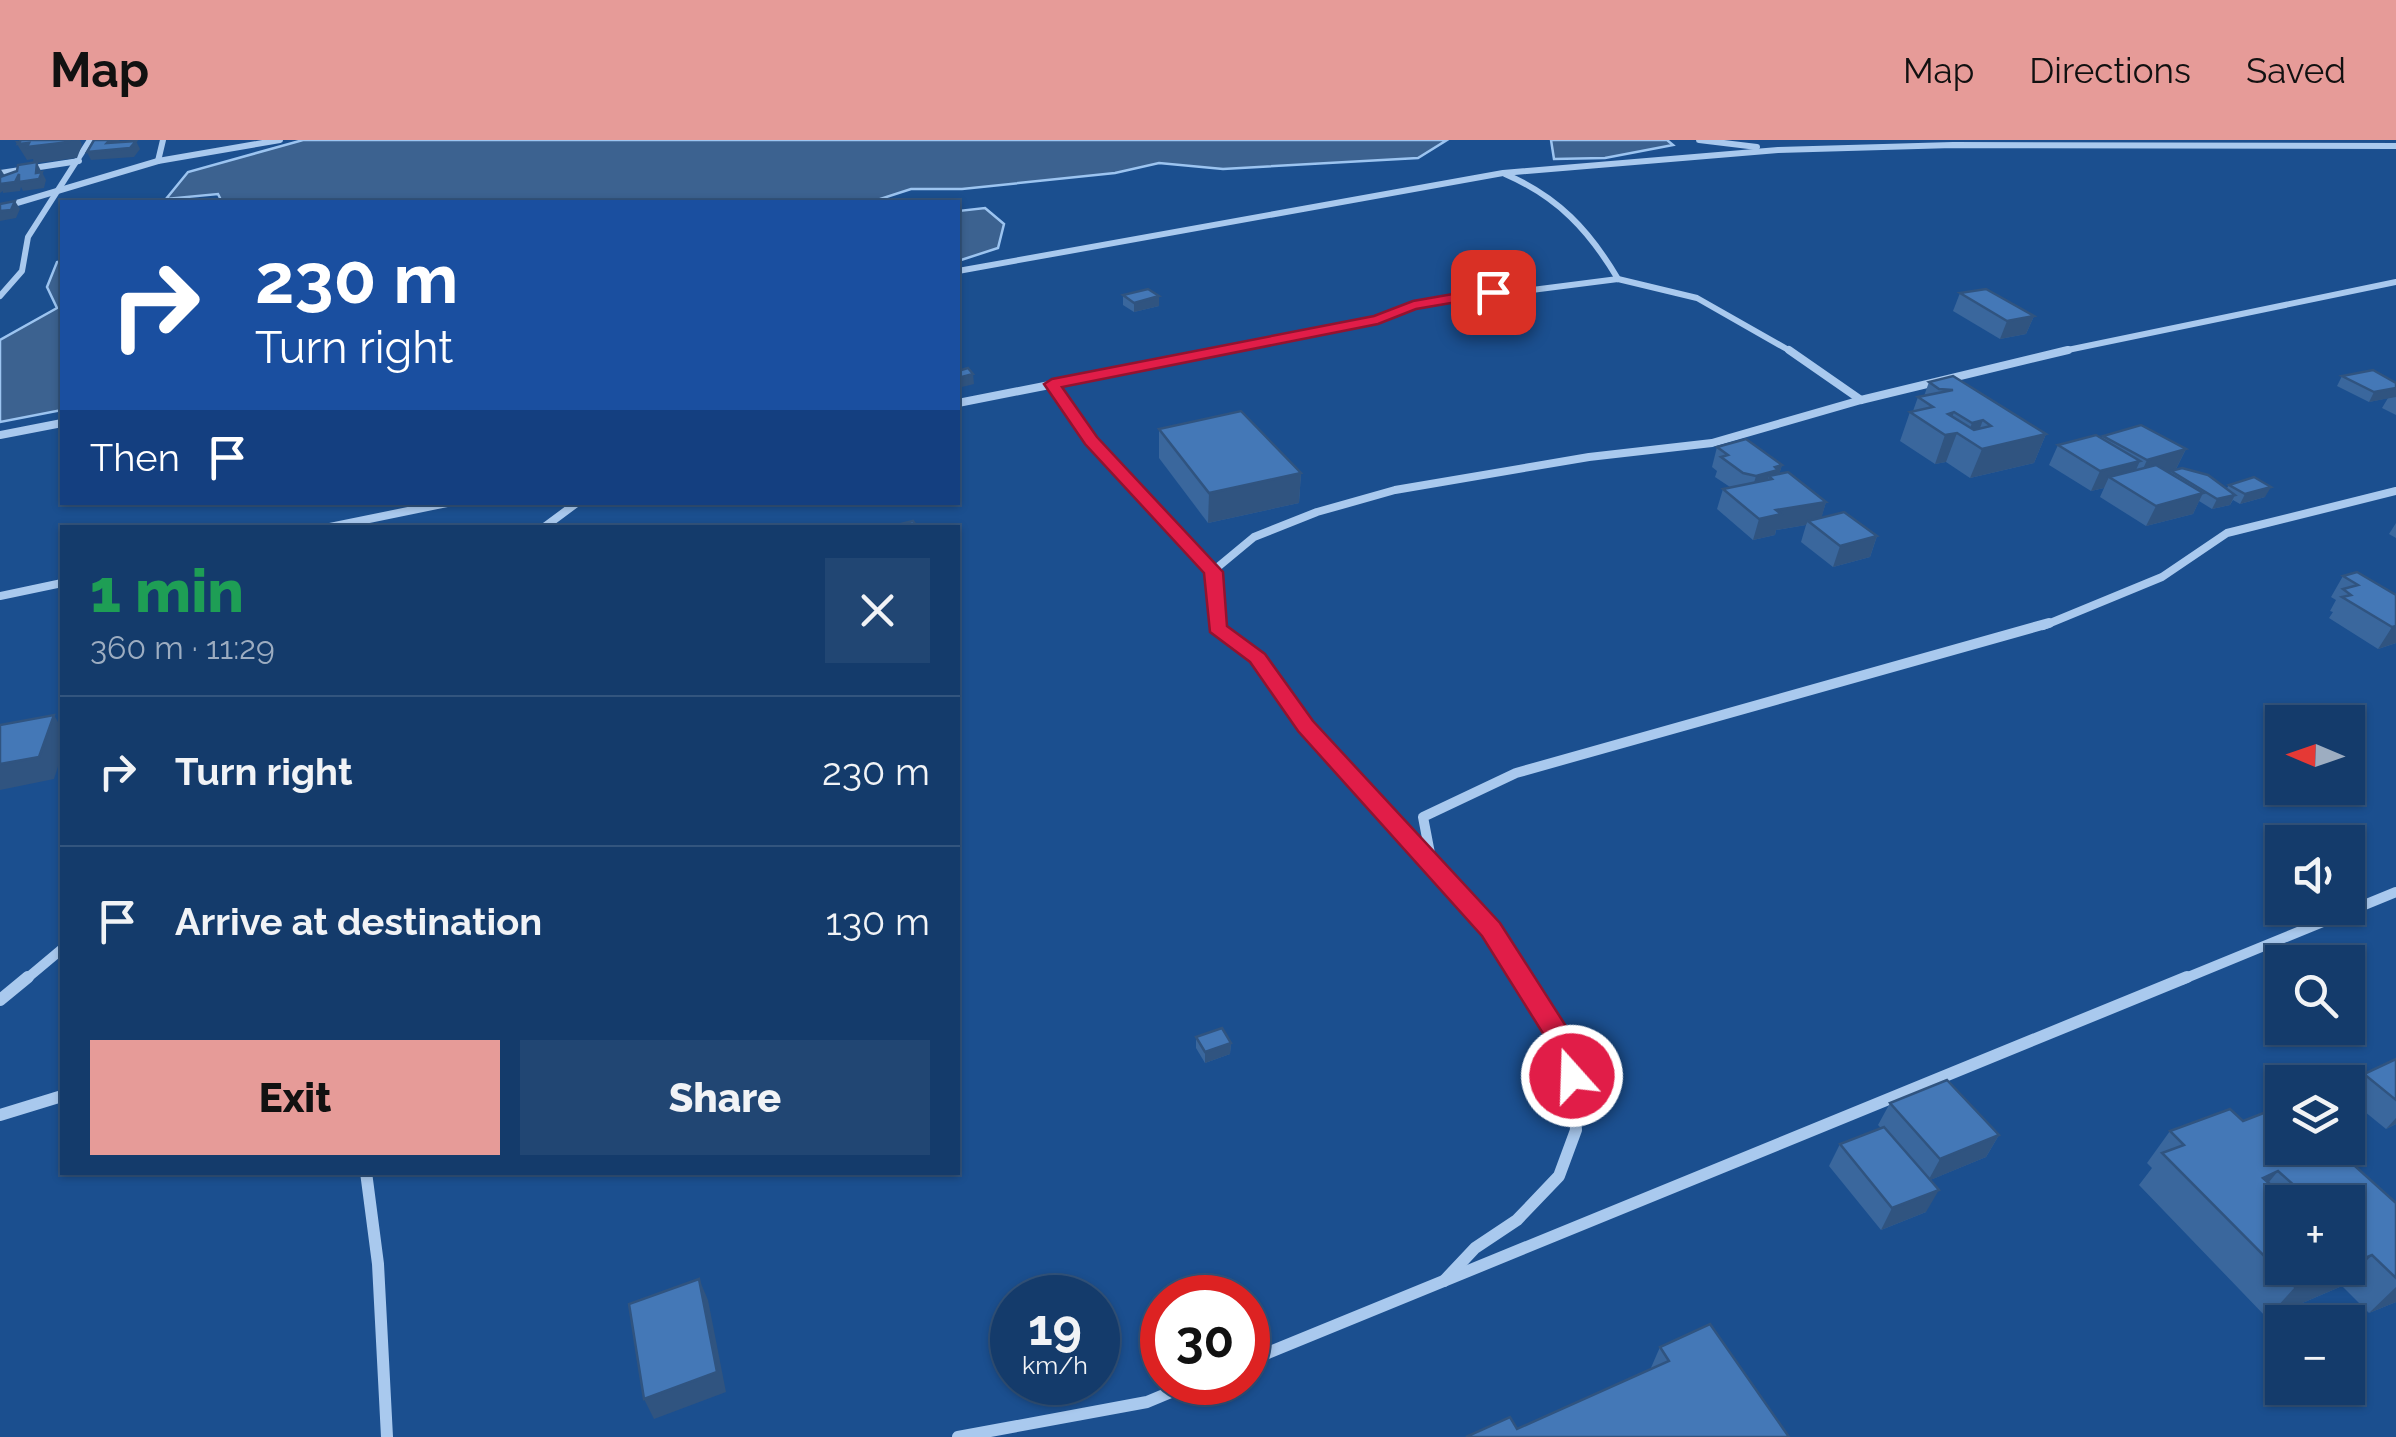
<!DOCTYPE html>
<meta charset="utf-8">
<style>
:root{--surface:#143b6b;--page:#214673;--text:#f1f3f6;--muted:#9dadc1;--line:#33557e;--accent:#e69b98}
body{margin:0;font-family:Raleway,sans-serif;background:var(--page);color:var(--text);height:100vh;display:flex;flex-direction:column;font-size:38px;white-space:nowrap}
*{box-sizing:border-box;margin:0}
p{font-size:32px;color:var(--muted)}
.icon{flex:none;width:55px;height:55px;fill:none;stroke:currentColor;stroke-width:2;stroke-linecap:round;stroke-linejoin:round}
.map{position:relative;flex:1;overflow:hidden}
.side{position:absolute;left:60px;top:385px;width:900px;height:650px;display:flex;flex-direction:column;background:var(--surface);border-radius:0px;box-shadow:0 2px 8px #0004,0 0 0 2px var(--line)}
.side>*{flex:none}
.top-card{position:absolute;left:60px;top:60px;width:900px;height:305px;border-radius:0px;box-shadow:0 2px 8px #0004,0 0 0 2px var(--line);background:#1a4fa0;color:#fff;overflow:hidden}
.needle{width:65px;rotate:272deg}
.tools{position:absolute;left:2265px;top:565px;display:grid;gap:20px}
.tools a{display:grid;place-items:center;width:100px;height:100px;border-radius:0px;background:var(--surface);box-shadow:0 2px 8px #0004,0 0 0 2px var(--line);font-size:50px}
.speed{position:absolute;left:990px;top:1135px;display:flex;gap:20px;font-size:50px;font-weight:700;text-align:center}
.speed>*{display:grid;place-content:center;width:130px;height:130px;border-radius:50%;background:var(--surface);box-shadow:0 2px 8px #0004,0 0 0 2px var(--line);line-height:1}
.speed small{font-size:25px;font-weight:400}
.speed .limit{border:15px solid #d22;background:#fff;color:#111}
.pin{position:absolute;display:grid;place-items:center;width:85px;height:85px;color:#fff;margin:-42px;border-radius:20px;box-shadow:0 5px 15px #0006}
.me{position:absolute;width:110px;margin:-55px;rotate:340deg;stroke-linejoin:round;filter:drop-shadow(0 0 8px #0008)}
.turn{display:flex;align-items:center;gap:35px;height:210px;padding:0 30px;font-size:45px}
.turn .icon{width:130px;height:130px;stroke-width:2.5}
.turn b{display:block;font-size:70px;line-height:85px}
.then{display:flex;align-items:center;height:95px;padding:0 30px;background:#0003;gap:20px;font-size:38px}
.round{display:grid;place-items:center;flex:none;width:105px;height:105px;border-radius:0px;background:var(--page)}
.headline{display:flex;align-items:center;justify-content:space-between;height:170px;padding:0 30px}
h1{font-size:60px;font-weight:800;line-height:75px;color:#1e9e55}
.primary-button{display:flex;gap:20px;margin-top:auto;padding:20px 30px}
.primary-button a{flex:1;height:115px;border-radius:0px;background:var(--accent);color:#111;font-size:40px;font-weight:800;line-height:115px;text-align:center}
.primary-button a+a{background:var(--page);color:var(--text)}
ul{padding:0;list-style:none}
li{display:flex;align-items:center;gap:30px;height:150px;padding:0 30px;border-top:2px solid var(--line)}
li div{flex:1}
li b{display:block;font-size:38px}
li em{font-style:normal}
header{display:flex;align-items:center;gap:60px;box-sizing:border-box;height:140px;padding:0 50px;background:var(--accent);color:#111}
header strong{font-size:48px}
nav{display:flex;gap:55px;margin-inline-start:auto;font-size:35px}
.map>svg:first-child{display:block}
</style>
<header>
<strong>Map</strong>
<nav><a>Map</a><a>Directions</a><a>Saved</a></nav>
</header>
<div class="map">
<svg width="2396" height="1297" viewBox="0 0 2396 1297">
<rect width="100%" height="100%" fill="#1b4f8f"/>
<g fill="#3c6290" stroke="#9cc4f0" stroke-width="2.5">
<path d="M303 0H1447L1418 18 1223 29 1159 23 1115 33 962 49H911L871 62H222L218 54 166 59 188 32Z"/>
<path d="M1551 0H1667L1673 5 1605 18 1554 19Z"/>
<path d="M985 68 1004 84 998 108 958 121V71Z"/>
<path d="M62 121V270L0 282V200L57 168 47 147 57 122Z"/>
</g>
<g fill="none" stroke-linecap="round" stroke-linejoin="round">
<g stroke="#a9c9ee" stroke-width="6">
<path d="M1699 0 1757 7"/>
<path d="M158 21 163 0"/>
<path d="M0 33 79 21"/>
<path d="M1505 34C1558 57 1589 90 1618 139"/>
<path d="M0 68 158 21 280 0"/>
<path d="M958 131 1503 33 1778 10 1953 5 2396 6"/>
<path d="M0 156 22 131 28 97 90 0"/>
<path d="M1214 212 1378 180 1413 165 1618 139 1697 158 1792 212"/>
<path d="M2058 212 2396 142"/>
</g>
<g stroke="#a9c9ee" stroke-width="8">
<path d="M1789 210 1861 260"/>
<path d="M1052 244 1091 300 1213 431"/>
<path d="M958 263 1227 210"/>
<path d="M0 295 62 283"/>
<path d="M325 388 452 362"/>
<path d="M543 388 578 362"/>
<path d="M0 456 62 443"/>
<path d="M1217 486 1213 431 1254 397 1317 372 1395 350 1589 317 1712 303 1861 260 2068 210"/>
<path d="M2043 486 2162 437 2227 393 2396 351"/>
</g>
<g stroke="#a9c9ee" stroke-width="10">
<path d="M1217 483V488L1257 518 1305 586 1432 724"/>
<path d="M25 840 62 809"/>
<path d="M1523 840 1491 789 1432 724 1423 677 1516 633 2049 483"/>
<path d="M2181 840 2396 752"/>
</g>
<g stroke="#a9c9ee" stroke-width="12">
<path d="M0 860 28 837"/>
<path d="M0 975 62 956"/>
<path d="M366 1032 378 1124 387 1297"/>
<path d="M1444 1141 1475 1108 1517 1080 1559 1036 1576 990 1572 936 1562 901 1522 837"/>
<path d="M1248 1221 2187 837"/>
<path d="M958 1297 1147 1262 1195 1242"/>
</g>
</g>
<g fill="#3a679d" fill-rule="evenodd">
<path d="M1960 153 2034 176 2026 194 2000 199 1953 171Z"/>
<path d="M1123 155 1159 166 1134 172 1123 165Z"/>
<path d="M1953 236 2046 294 2034 323 1970 338 1946 322 1935 324 1900 301 1910 272 1913 271 1918 257 1924 256 1929 242Z"/>
<path d="M2342 236 2396 243V275L2382 268 2388 258 2369 262 2337 246Z"/>
<path d="M1159 289 1301 333 1299 363 1208 383 1159 318Z"/>
<path d="M2103 296 2186 309 2176 329 2167 332 2170 334 2171 331 2227 348 2229 345 2265 357 2240 364 2233 360 2230 365 2212 369 2199 361 2193 374 2146 386 2100 357 2104 348 2091 351 2049 325 2058 305 2102 298Z"/>
<path d="M1717 307 1782 325 1779 334 1826 362 1821 378 1877 396 1870 417 1833 427 1801 402 1806 385 1776 390 1775 395 1753 400 1717 369 1723 349 1730 347 1715 337 1717 331 1712 327Z"/>
<path d="M2396 383V398L2389 394Z"/>
<path d="M2343 436 2396 455V503L2378 509 2329 478 2333 472 2330 471 2336 460 2331 457Z"/>
<path d="M1196 897 1231 903 1230 914 1205 923 1196 908Z"/>
<path d="M2396 919V984L2386 989 2348 958V954L2364 934Z"/>
<path d="M1890 963 1999 995 1986 1017 1930 1040 1926 1072 1881 1090 1829 1026 1840 1004 1881 988 1878 985Z"/>
<path d="M2243 981 2282 1008 2396 1063V1162L2369 1173 2342 1146 2267 1178 2139 1045 2152 1028 2147 1023 2170 991ZM2282 1062H2348V1128Z"/>
<path d="M1660 1207 1789 1297 1517 1289 1650 1230Z"/>
</g>
<g fill="#305480">
<path d="M80 0 82 5 77 18 37 23 41 31V35L42 32 46 40 44 48 23 51 21 47 20 51 3 53V51L0 53V28L5 36 36 33 33 19 27 20 15 1Z"/>
<path d="M110 0H120L112 10 136 1 140 9 134 17 91 20 87 12 107 3Z"/>
<path d="M15 61 20 69 16 78 0 81V71Z"/>
<path d="M1159 156V166L1134 172V163Z"/>
<path d="M2034 176 2026 194 2000 199 2007 181Z"/>
<path d="M973 234 974 244 958 248V238Z"/>
<path d="M2396 248V257L2369 262 2374 252Z"/>
<path d="M1954 272 1946 295 1957 293 1946 322 1935 324 1945 295 1948 274Z"/>
<path d="M1983 280 1974 304 1966 299 1972 283Z"/>
<path d="M2046 294 2034 323 1970 338 1982 309Z"/>
<path d="M2186 309 2176 329 2138 340 2147 320Z"/>
<path d="M2140 321 2131 341 2109 337 2104 348 2091 351 2100 331Z"/>
<path d="M1782 325 1776 345 1769 336 1764 352 1750 356 1756 336Z"/>
<path d="M1301 333 1299 363 1208 383 1209 353Z"/>
<path d="M2271 347 2265 357 2240 364 2245 354Z"/>
<path d="M2203 353 2193 374 2146 386 2156 366Z"/>
<path d="M2235 355 2230 365 2212 369 2217 359Z"/>
<path d="M1826 362 1820 383 1808 381 1806 385 1776 390 1775 395 1753 400 1759 379 1776 370Z"/>
<path d="M1877 396 1870 417 1833 427 1840 406Z"/>
<path d="M2396 486V503L2378 509 2392 487Z"/>
<path d="M54 575 62 589V614L54 639 0 650V624Z"/>
<path d="M1231 903 1230 914 1205 923V912Z"/>
<path d="M2396 978V984L2386 989Z"/>
<path d="M1999 995 1986 1017 1928 1041 1940 1019Z"/>
<path d="M2278 1031 2252 1063 2263 1038Z"/>
<path d="M1939 1050 1926 1072 1881 1090 1892 1068Z"/>
<path d="M2372 1115 2342 1146 2267 1178 2295 1147 2342 1128H2348V1125Z"/>
<path d="M699 1139 708 1160 726 1252 654 1279 644 1259Z"/>
<path d="M2396 1147V1162L2369 1173Z"/>
</g>
<g fill="#4478b7" stroke="#305480" stroke-width="2.5" fill-rule="evenodd">
<path d="M21 0H70L69 2 27 7 29 3 18 4Z"/>
<path d="M94 0H110L107 3 136 1 130 8 87 12Z"/>
<path d="M37 22 36 33 42 32 39 39 19 42V34L15 42 0 44V37L17 31 18 25Z"/>
<path d="M15 61 11 70 0 71V64Z"/>
<path d="M1148 149 1159 156 1134 163 1123 155Z"/>
<path d="M1986 149 2034 176 2007 181 1960 153Z"/>
<path d="M968 228 973 234 958 238V231Z"/>
<path d="M2373 230 2396 243V248L2374 252 2342 236Z"/>
<path d="M1953 236 2046 294 1982 309 1957 293 1945 295 1910 272 1933 267 1918 257 1953 250 1939 249 1929 242ZM1954 272 1972 283 1983 280 1991 286 1974 290 1948 274Z"/>
<path d="M1241 271 1301 333 1209 353 1159 289Z"/>
<path d="M2141 285 2186 309 2147 320 2103 296Z"/>
<path d="M2096 295 2140 321 2100 331 2058 305Z"/>
<path d="M1746 299 1782 325 1775 327 1778 330 1756 336 1743 333 1721 317 1728 315 1717 307Z"/>
<path d="M2156 325 2203 353 2156 366 2109 337Z"/>
<path d="M2182 328 2208 335 2235 355 2217 359 2171 331Z"/>
<path d="M1788 332 1826 362 1776 370 1781 374 1759 379 1723 349 1772 339 1769 336Z"/>
<path d="M2254 337 2271 347 2245 354 2229 345Z"/>
<path d="M1844 372 1877 396 1840 406 1808 381Z"/>
<path d="M913 381 918 388H885Z"/>
<path d="M2357 432 2396 455V486L2392 487 2342 457 2351 455 2343 449 2358 445 2343 436Z"/>
<path d="M54 575 39 617 0 624V585Z"/>
<path d="M1222 888 1231 903 1205 912 1196 897Z"/>
<path d="M2396 919V960L2364 934Z"/>
<path d="M1947 940 1999 995 1940 1019 1890 963Z"/>
<path d="M2230 969 2243 981 2274 969 2282 977V1008H2335L2396 1063V1138L2372 1115 2348 1125V1062H2313L2278 1031 2263 1038 2290 1062H2282V1128H2342L2295 1147 2162 1013 2184 1005 2170 991Z"/>
<path d="M1884 987 1939 1050 1892 1068 1840 1004Z"/>
<path d="M699 1139 717 1232 644 1259 629 1164Z"/>
<path d="M1710 1184 1789 1297H1466L1510 1277 1517 1289 1669 1221 1660 1207Z"/>
</g>
<path fill="#e11d48" stroke="#92132f" stroke-width="2.5" d="M1493 147 1498 149V155L1416 169 1378 184 1062 247 1097 297 1223 432 1227 486 1265 514 1313 581 1500 783 1571 894 1586 936 1582 944 1572 947 1562 944 1549 903 1482 796 1298 591 1250 522 1210 492 1204 433 1085 304 1044 244 1052 239 1374 176 1413 161Z"/>
</svg>
<div class="tools">
<a><svg class="needle" viewBox="-14 -14 28 28"><path d="M0-13l5 13h-10z" fill="#e53935"/><path d="M0 13l5-13h-10z" fill="#9dadc1"/></svg></a>
<a><svg class="icon" aria-label="sound" viewBox="0 0 24 24"><path d="M4 9h4l5-4v14l-5-4H4zM17 9q2 3 0 6"/></svg></a>
<a><svg class="icon" aria-label="search" viewBox="0 0 24 24"><circle cx="10" cy="10" r="6"/><path d="M15 15l6 6"/></svg></a>
<a><svg class="icon" aria-label="layers" viewBox="0 0 24 24"><path d="M12 4l9 5-9 5-9-5zM3 14l9 5 9-5"/></svg></a>
<a>+</a>
<a>−</a>
</div>
<div class="speed"><div>19<small>km/h</small></div><div class="limit">30</div></div>
<div class="pin" style="left:1493px;top:152px;background:#d93025"><svg class="icon" aria-label="arrive" viewBox="0 0 24 24"><path d="M6 21V4h12l-3 4 3 4H6"/></svg></div>
<svg class="me" style="left:1572px;top:936px" viewBox="-20 -20 40 40"><circle r="17" fill="#e11d48" stroke="#fff" stroke-width="3"/><path d="M0-11L8 9 0 5-8 9z" fill="#fff"/></svg>
<div class="top-card">
<div class="turn"><svg class="icon" aria-label="right" viewBox="0 0 24 24"><path d="M7 20v-9h11M14 6l5 5-5 5"/></svg><div><b>230 m</b>Turn right</div></div>
<div class="then">Then<svg class="icon" aria-label="arrive" viewBox="0 0 24 24"><path d="M6 21V4h12l-3 4 3 4H6"/></svg></div>
</div>
<section class="side">
<div class="headline"><div><h1>1 min</h1><p>360 m · 11:29</p></div><a class="round"><svg class="icon" aria-label="close" viewBox="0 0 24 24"><path d="M6 6l12 12M18 6L6 18"/></svg></a></div>
<ul>
<li><svg class="icon" aria-label="right" viewBox="0 0 24 24"><path d="M7 20v-9h11M14 6l5 5-5 5"/></svg><div><b>Turn right</b></div><em>230 m</em></li>
<li><svg class="icon" aria-label="arrive" viewBox="0 0 24 24"><path d="M6 21V4h12l-3 4 3 4H6"/></svg><div><b>Arrive at destination</b></div><em>130 m</em></li>
</ul>
<div class="primary-button"><a>Exit</a><a>Share</a></div>
</section>
</div>
